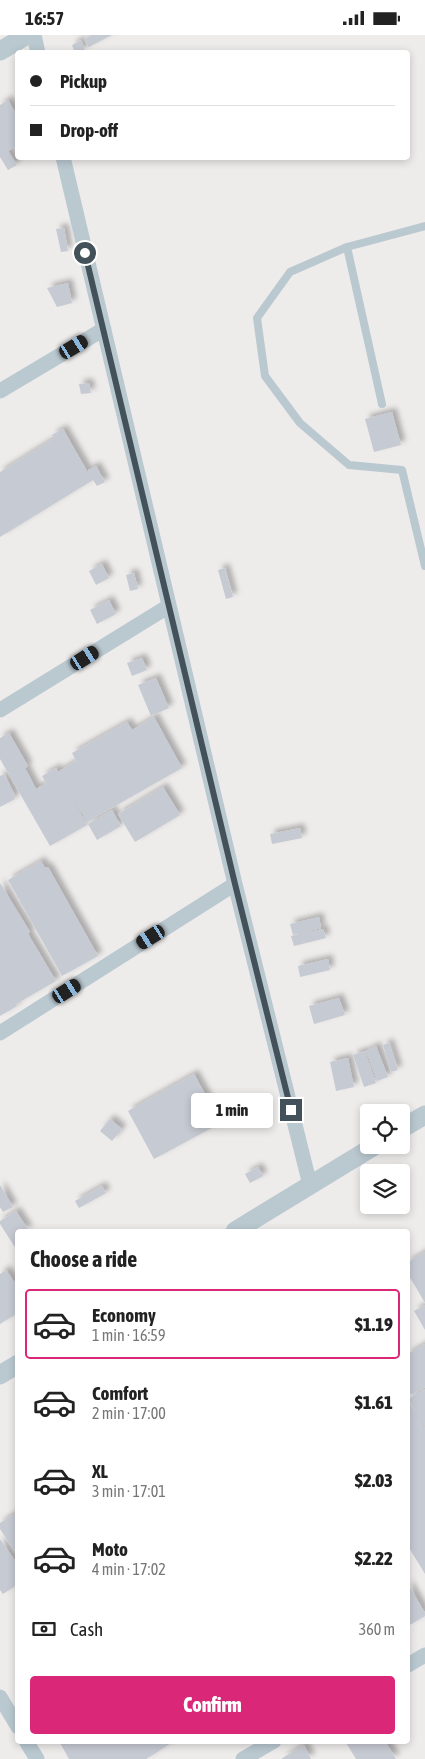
<!DOCTYPE html>
<html lang="en">
<head>
<meta charset="utf-8">
<style>
  :root { --surface:#fff; --page:#f6f6f6; --text:#222; --muted:#767676; --line:#e0e0e0; --accent:#db2777 }
  body { margin:0; font-family:"Asap Condensed",sans-serif; background:var(--page); color:var(--text); height:100vh; display:flex; flex-direction:column; font-size:19px; white-space:nowrap }
  * { box-sizing:border-box; margin:0 }
  p { font-size:16px; color:var(--muted) }
  .icon { flex:none; width:28px; height:28px; fill:none; stroke:currentColor; stroke-width:2; stroke-linecap:round; stroke-linejoin:round }
  .map { position:relative; flex:1; overflow:hidden }
  .side { position:absolute; left:15px; top:1194px; width:395px; height:515px; display:flex; flex-direction:column; background:var(--surface); border-radius:5px; box-shadow:0 2px 8px #0003 }
  .side>* { flex:none }
  .banner { position:absolute; left:15px; top:15px; width:395px; height:110px; border-radius:5px; box-shadow:0 2px 8px #0003; display:grid; align-content:center; height:110px; padding:0 15px; background:var(--surface) }
  .fabs { position:absolute; left:360px; top:1069px; display:grid; gap:10px }
  .fabs a { display:grid; place-items:center; width:50px; height:50px; border-radius:5px; background:var(--surface); box-shadow:0 2px 8px #0003; font-size:25px }
  .end { position:absolute; width:22px; height:22px; margin:-11px; border:6px solid #42515a; background:#fff; box-shadow:0 0 0 2px #fff }
  .from { border-radius:50% }
  .bubble { position:absolute; height:35px; border-radius:5px; background:var(--surface); box-shadow:0 2px 8px #0003; font-size:16px; font-weight:800; line-height:35px; text-align:center }
  .car { position:absolute; width:15px; height:30px; margin:-15px -8px; border-radius:6px; box-shadow:0 0 4px 1px #0007; background:linear-gradient(#222 24%,#8ab4d8 0 40%,#222 0 76%,#8ab4d8 0 86%,#222 0) }
  .banner b { display:flex; align-items:center; gap:18px; height:48px; font-size:19px }
  .banner b+b { border-top:1px solid var(--line) }
  .banner i { width:12px; height:12px; background:var(--text) }
  ul { padding:0; list-style:none }
  li { display:flex; align-items:center; gap:15px; height:70px; margin:0 10px 8px; padding:0 5px; border:2px solid transparent; border-radius:5px }
  li div { flex:1 }
  li b { display:block; font-size:19px }
  li em { font-style:normal; font-weight:800 }
  li.active { border-color:var(--accent) }
  li>.icon { width:45px; height:45px; stroke-width:1.5 }
  h2 { padding:0 15px; font-size:22px; line-height:60px }
  .pay { display:flex; align-items:center; gap:12px; height:55px; padding:0 15px; font-size:19px }
  .pay p { margin-inline-start:auto }
  .primary-button { display:flex; gap:10px; margin-top:auto; padding:10px 15px }
  .primary-button a { flex:1; height:58px; border-radius:5px; background:var(--accent); color:#fff; font-size:20px; font-weight:800; line-height:58px; text-align:center }
  .status { display:flex; justify-content:space-between; align-items:center; height:35px; padding:0 25px; background:var(--surface); direction:ltr }
  .status svg { height:14px; fill:currentColor }
  .map>svg:first-child { display:block }
</style>
</head>
<body>
<div class="status"><b>16:57</b><svg viewBox="0 0 49 12"><path d="M0 12V9h3v3zM5 12V6h3v6zM10 12V3h3v9zM15 12V0h3v12zM26 1h20v11H26zM47 4h2v5h-2z"/></svg></div>
<div class="map">
<svg width="425" height="1724" viewBox="0 0 425 1724">
  <defs>
    <filter id="shadow"><feDropShadow dx="4.5" dy="-4.5" stdDeviation="2.5" flood-color="#0004"/></filter>
  </defs>
  <rect width="100%" height="100%" fill="#eeebeb"/>
  <!-- building -->
  <path fill="#c6cad2" filter="url(#shadow)" d="M 92,0 L 112,0 L 89,12 L 84,4 Z
    M 81,5 L 85,15 L 75,18 L 72,10 Z
    M 8,65 L 18,82 L 18,111 L 8,116 L 17,130 L 8,135 L 0,122 L 0,70 Z
    M 64,193 L 68,216 L 61,217 L 56,194 Z
    M 68,248 L 72,268 L 57,272 L 47,253 Z
    M 89,348 L 91,358 L 81,359 L 79,349 Z
    M 392,377 L 401,410 L 374,417 L 365,384 Z
    M 63,394 L 90,441 L 88,435 L 96,431 L 105,447 L 97,451 L 93,445 L 0,502 L 0,437 L 53,404 L 64,419 L 52,400 Z
    M 102,529 L 109,543 L 96,550 L 89,536 Z
    M 225,533 L 233,562 L 226,564 L 218,535 Z
    M 134,538 L 138,554 L 130,556 L 126,540 Z
    M 109,565 L 116,579 L 97,589 L 90,575 Z
    M 142,623 L 147,635 L 132,641 L 127,628 Z
    M 156,643 L 169,673 L 151,681 L 138,650 Z
    M 154,682 L 182,733 L 87,787 L 60,740 L 87,790 L 50,811 L 0,724 L 0,703 L 9,698 L 28,731 L 25,733 L 36,754 L 46,748 L 42,741 L 56,733 L 58,737 L 76,726 L 72,718 L 127,687 L 132,695 Z
    M 4,739 L 15,760 L 13,761 L 15,764 L 0,772 L 0,741 Z
    M 163,752 L 180,780 L 135,807 L 118,779 Z
    M 112,775 L 121,791 L 97,805 L 88,789 Z
    M 300,793 L 302,803 L 272,809 L 270,799 Z
    M 41,826 L 45,833 L 48,832 L 98,921 L 62,941 L 8,845 Z
    M 0,848 L 30,897 L 28,899 L 56,946 L 16,969 L 17,971 L 0,981 Z
    M 319,882 L 321,893 L 293,900 L 290,889 Z
    M 323,894 L 326,903 L 294,911 L 291,901 Z
    M 328,924 L 330,935 L 300,942 L 298,931 Z
    M 339,963 L 345,980 L 314,989 L 309,971 Z
    M 389,1008 L 398,1035 L 391,1037 L 383,1010 Z
    M 376,1011 L 388,1042 L 377,1046 L 366,1016 Z
    M 365,1016 L 376,1048 L 364,1052 L 353,1020 Z
    M 348,1023 L 354,1052 L 336,1056 L 330,1027 Z
    M 194,1039 L 221,1088 L 154,1124 L 128,1076 Z
    M 110,1084 L 122,1094 L 112,1106 L 100,1096 Z
    M 258,1132 L 263,1141 L 250,1148 L 245,1139 Z
    M 0,1150 L 13,1172 L 3,1177 L 0,1172 Z
    M 102,1151 L 106,1158 L 79,1173 L 75,1166 Z
    M 16,1176 L 29,1196 L 18,1196 L 18,1217 L 0,1189 L 0,1186 Z
    M 425,1217 L 425,1268 L 408,1239 L 408,1227 Z
    M 6,1235 L 18,1252 L 18,1278 L 0,1289 L 0,1239 Z
    M 425,1270 L 425,1295 L 414,1276 Z
    M 425,1309 L 425,1352 L 411,1360 L 408,1353 L 408,1319 Z
    M 425,1354 L 425,1391 L 408,1364 Z
    M 408,1365 L 425,1393 L 425,1539 L 408,1511 Z
    M 18,1477 L 18,1522 L 0,1494 L 0,1488 Z
    M 0,1504 L 18,1530 L 18,1549 L 3,1559 L 0,1555 Z
    M 408,1549 L 425,1578 L 425,1581 L 408,1591 Z
    M 59,1706 L 174,1706 L 151,1721 L 146,1713 L 151,1721 L 146,1724 L 69,1724 Z
    M 345,1706 L 385,1706 L 396,1724 L 356,1724 Z
    M 304,1710 L 311,1724 L 281,1724 Z"/>
  <g fill="none" stroke-linecap="round" stroke-linejoin="round">
    <!-- service -->
    <path stroke="#bac8d0" stroke-width="8" d="M 425,191 L 347,212 L 290,237 L 257,283 L 265,341 L 300,388 L 349,430 L 402,435 L 425,531
      M 347,212 L 382,369"/>
    <!-- minor -->
    <path stroke="#bac8d0" stroke-width="15" d="M 34,0 L 38,18
      M 63,122 L 235,849 L 310,1150
      M 0,356 L 104,294
      M 0,675 L 169,571
      M 0,998 L 235,849
      M 408,1630 L 425,1620
      M 0,1662 L 18,1692
      M 26,1706 L 37,1724
      M 243,1724 L 274,1706"/>
    <!-- tertiary -->
    <path stroke="#bac8d0" stroke-width="19" d="M 0,16 L 27,0
      M 401,1094 L 425,1080
      M 235,1196 L 376,1110
      M 0,1340 L 18,1329"/>
  </g>
  <g fill="none" stroke-linecap="round" stroke-linejoin="round">
    <!-- route -->
    <path stroke="#42515a" stroke-width="6" d="M 85,218 L 235,849 L 291,1075"/>
  </g>
</svg>
<div class="fabs">
<a><svg class="icon" aria-label="locate" viewBox="0 0 24 24"><circle cx="12" cy="12" r="6"/><path d="M12 2v4M12 18v4M2 12h4M18 12h4"/></svg></a>
<a><svg class="icon" aria-label="layers" viewBox="0 0 24 24"><path d="M12 4l9 5-9 5-9-5zM3 14l9 5 9-5"/></svg></a>
</div>
<i class="end from" style="left:85px;top:218px"></i>
<i class="end" style="left:291px;top:1075px"></i>
<div class="bubble" style="left:191px;top:1058px;width:82px">1 min</div>
<i class="car" style="left:74px;top:312px;rotate:59deg"></i>
<i class="car" style="left:85px;top:623px;rotate:58deg"></i>
<i class="car" style="left:151px;top:902px;rotate:238deg"></i>
<i class="car" style="left:67px;top:956px;rotate:58deg"></i>
<div class="banner">
<b><i class="from"></i>Pickup</b>
<b><i></i>Drop-off</b>
</div>
<section class="side">
<h2>Choose a ride</h2>
<ul>
<li class="active"><svg class="icon" aria-label="car" viewBox="0 0 24 24"><path d="M5 17H2v-5l4-1 3-4h7l3 4 3 1v5h-3M9 17h6M6 11h13"/><circle cx="7" cy="17" r="2"/><circle cx="17" cy="17" r="2"/></svg><div><b>Economy</b><p>1 min · 16:59</p></div><em>$1.19</em></li>
<li><svg class="icon" aria-label="car" viewBox="0 0 24 24"><path d="M5 17H2v-5l4-1 3-4h7l3 4 3 1v5h-3M9 17h6M6 11h13"/><circle cx="7" cy="17" r="2"/><circle cx="17" cy="17" r="2"/></svg><div><b>Comfort</b><p>2 min · 17:00</p></div><em>$1.61</em></li>
<li><svg class="icon" aria-label="car" viewBox="0 0 24 24"><path d="M5 17H2v-5l4-1 3-4h7l3 4 3 1v5h-3M9 17h6M6 11h13"/><circle cx="7" cy="17" r="2"/><circle cx="17" cy="17" r="2"/></svg><div><b>XL</b><p>3 min · 17:01</p></div><em>$2.03</em></li>
<li><svg class="icon" aria-label="car" viewBox="0 0 24 24"><path d="M5 17H2v-5l4-1 3-4h7l3 4 3 1v5h-3M9 17h6M6 11h13"/><circle cx="7" cy="17" r="2"/><circle cx="17" cy="17" r="2"/></svg><div><b>Moto</b><p>4 min · 17:02</p></div><em>$2.22</em></li>
</ul>
<div class="pay"><svg class="icon" aria-label="cash" viewBox="0 0 24 24"><path d="M3 7h18v10H3z"/><circle cx="12" cy="12" r="2"/></svg>Cash<p>360 m</p></div>
<div class="primary-button"><a>Confirm</a></div>
</section>
</div>
</body>
</html>
